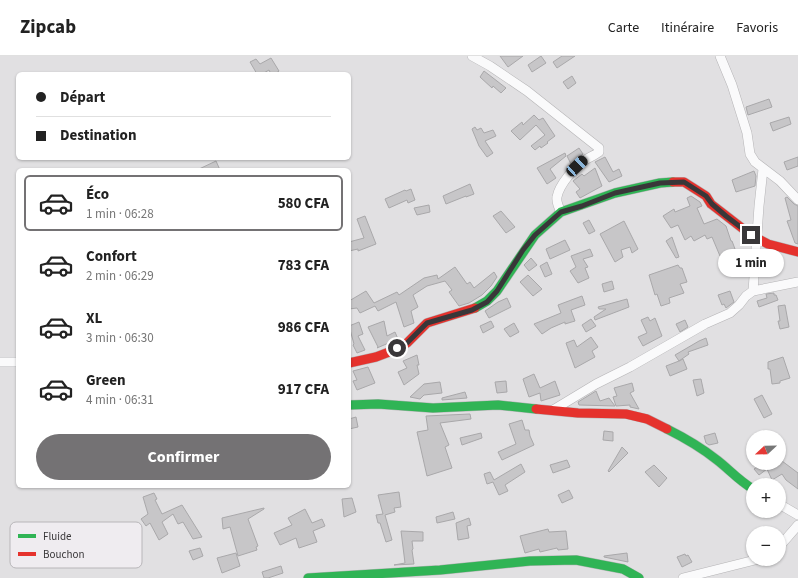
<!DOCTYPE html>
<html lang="fr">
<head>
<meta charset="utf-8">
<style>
  :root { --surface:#fff; --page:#f2f2f2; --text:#222; --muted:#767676; --line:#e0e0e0; --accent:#747274 }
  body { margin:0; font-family:"Source Sans 3",sans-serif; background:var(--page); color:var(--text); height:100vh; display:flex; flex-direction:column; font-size:15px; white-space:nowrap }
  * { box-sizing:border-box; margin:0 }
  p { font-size:13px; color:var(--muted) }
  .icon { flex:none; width:22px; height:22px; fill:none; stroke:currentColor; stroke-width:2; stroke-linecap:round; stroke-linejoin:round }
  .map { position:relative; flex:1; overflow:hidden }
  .panel { position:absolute; left:16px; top:112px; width:335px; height:320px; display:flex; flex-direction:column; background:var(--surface); border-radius:6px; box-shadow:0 1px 3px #0004 }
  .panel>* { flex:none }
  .hud { position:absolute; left:16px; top:16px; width:335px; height:88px; border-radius:6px; box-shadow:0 1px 3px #0004; display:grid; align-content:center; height:88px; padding:0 20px; background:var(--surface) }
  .needle { width:26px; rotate:248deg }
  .fabs { position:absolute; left:746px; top:374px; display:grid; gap:8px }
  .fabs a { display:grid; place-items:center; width:40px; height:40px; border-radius:50%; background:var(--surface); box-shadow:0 1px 3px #0004; font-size:20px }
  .end { position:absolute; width:18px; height:18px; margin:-9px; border:5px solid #393739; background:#fff; box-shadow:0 0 0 2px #fff }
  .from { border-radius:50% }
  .bubble { position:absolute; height:28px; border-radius:14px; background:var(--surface); box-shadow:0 1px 3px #0004; font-size:13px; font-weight:700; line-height:28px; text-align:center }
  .car { position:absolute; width:12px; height:24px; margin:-12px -6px; border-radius:5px; box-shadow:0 0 3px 1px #0007; background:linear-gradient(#222 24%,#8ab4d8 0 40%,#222 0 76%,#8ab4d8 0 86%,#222 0) }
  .hud b { display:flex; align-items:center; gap:14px; height:38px; font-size:15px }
  .hud b+b { border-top:1px solid var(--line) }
  .hud i { width:10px; height:10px; background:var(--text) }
  ul { padding:7px 0 0; list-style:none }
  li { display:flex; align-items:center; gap:12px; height:56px; margin:0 8px 6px; padding:0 12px; border:2px solid transparent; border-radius:6px }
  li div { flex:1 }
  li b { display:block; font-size:15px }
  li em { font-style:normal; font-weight:700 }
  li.active { border-color:var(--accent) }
  li>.icon { width:36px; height:36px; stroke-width:1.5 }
  .action { display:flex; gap:8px; margin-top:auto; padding:8px 20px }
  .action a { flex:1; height:46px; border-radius:24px; background:var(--accent); color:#fff; font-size:16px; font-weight:700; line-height:46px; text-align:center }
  header { display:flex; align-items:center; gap:24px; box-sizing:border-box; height:56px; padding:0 20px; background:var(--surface); border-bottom:1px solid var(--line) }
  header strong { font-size:19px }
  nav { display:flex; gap:22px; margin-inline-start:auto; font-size:14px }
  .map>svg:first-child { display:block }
</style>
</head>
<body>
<header>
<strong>Zipcab</strong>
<nav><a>Carte</a><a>Itinéraire</a><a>Favoris</a></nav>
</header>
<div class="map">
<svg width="798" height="522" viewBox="0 0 798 522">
  <rect width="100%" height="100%" fill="#e1e0e2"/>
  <!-- building -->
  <path fill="#c7c6c8" stroke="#a9a8aa" d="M 500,0 L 523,0 L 508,11 Z
    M 541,0 L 546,7 L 532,16 L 528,9 Z
    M 562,0 L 575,0 L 557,12 L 553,6 Z
    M 271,2 L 279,15 L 275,18 L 271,18 L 269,14 L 262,18 L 257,18 L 250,6 L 256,3 L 260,8 Z
    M 484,15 L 506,32 L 501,37 L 493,30 L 492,32 L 480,21 Z
    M 572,20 L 576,27 L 568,33 L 563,26 Z
    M 769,43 L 772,51 L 748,59 L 746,51 Z
    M 534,59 L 539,64 L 543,62 L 555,80 L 547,86 L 548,87 L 541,92 L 540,90 L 535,94 L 531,90 L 545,79 L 536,69 L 520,84 L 511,75 L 522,66 L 523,69 Z
    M 789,61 L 791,68 L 773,75 L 770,67 Z
    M 475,71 L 477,74 L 481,72 L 484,77 L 493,74 L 496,80 L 485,85 L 493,97 L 487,101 L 479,90 L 472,73 Z
    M 579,92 L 583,98 L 571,108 L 567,100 Z
    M 565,97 L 566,100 L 550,113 L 556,122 L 547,128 L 537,112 Z
    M 605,101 L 613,116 L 619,113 L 622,120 L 609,126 L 595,106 Z
    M 798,101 L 798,110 L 787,114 L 784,106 Z
    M 216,105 L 220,114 L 197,114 Z
    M 595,112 L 602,130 L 580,142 L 576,136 L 580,133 L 573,125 L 582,118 L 584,120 Z
    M 754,115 L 756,120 L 755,130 L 736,136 L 732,124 Z
    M 470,128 L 474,138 L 466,141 L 466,140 L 446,148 L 443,140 Z
    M 411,133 L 415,144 L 408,147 L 407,144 L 389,152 L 385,143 L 405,134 L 406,135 Z
    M 691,140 L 700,146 L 702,150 L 697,152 L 704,168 L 717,163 L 726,170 L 731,185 L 732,185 L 735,193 L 720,200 L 712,181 L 707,183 L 705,179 L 694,185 L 691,180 L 685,184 L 678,169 L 671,172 L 663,160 L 674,153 L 675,156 L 690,150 L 687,142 Z
    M 787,141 L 794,148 L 798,150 L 798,188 L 795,187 L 787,165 L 791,164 L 785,142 Z
    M 429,149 L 430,156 L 417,159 L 414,152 Z
    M 501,155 L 515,171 L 506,177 L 493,160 Z
    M 365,160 L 376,188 L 358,195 L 358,193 L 349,195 L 349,186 L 364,182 L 357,163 Z
    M 589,164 L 595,175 L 589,178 L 583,167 Z
    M 624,165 L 638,193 L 632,197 L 630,191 L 621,194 L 623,201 L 615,206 L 600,178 Z
    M 672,181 L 679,201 L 676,202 L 666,185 Z
    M 565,184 L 570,194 L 550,203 L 546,193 Z
    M 590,193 L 593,200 L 583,203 L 588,211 L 585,212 L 589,222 L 578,227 L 570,215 L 576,211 L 571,200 Z
    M 531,202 L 537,209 L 529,215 L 524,209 Z
    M 547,206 L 552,218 L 545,221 L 540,210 Z
    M 678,209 L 680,212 L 682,212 L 687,226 L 680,228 L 684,237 L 669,242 L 670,247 L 661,250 L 657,238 L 655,239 L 649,219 Z
    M 455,211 L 467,228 L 470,226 L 474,232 L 494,216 L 497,221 L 491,230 L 482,239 L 469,247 L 459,250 L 449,236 L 452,234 L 445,225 L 427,230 L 413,239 L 418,251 L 411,255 L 414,267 L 404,271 L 396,246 L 378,255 L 375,250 L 360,257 L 357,252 L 349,253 L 349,245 L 366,235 L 374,247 L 397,236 L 399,239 L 424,222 L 437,219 L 438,223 Z
    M 528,219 L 542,233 L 533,240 L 520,226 Z
    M 612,225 L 614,233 L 604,236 L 602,228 Z
    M 730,235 L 734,246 L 726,252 L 724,248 L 722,249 L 718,239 Z
    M 774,237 L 774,239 L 776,239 L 778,244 L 759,251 L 757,245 L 767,242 L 766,238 Z
    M 582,240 L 585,249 L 571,254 L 575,265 L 565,268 L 565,266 L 551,272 L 542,278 L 534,268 L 561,257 L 558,249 Z
    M 507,242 L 511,251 L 489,262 L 485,255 L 498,246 Z
    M 627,243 L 629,251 L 595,264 L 594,261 L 606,253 L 599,253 L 598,251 Z
    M 785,249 L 789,271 L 780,273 L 778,265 L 780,265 L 778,250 Z
    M 648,261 L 650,265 L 655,262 L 662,280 L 643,290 L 638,281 L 647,277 L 641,264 Z
    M 591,263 L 596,270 L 586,276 L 582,269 Z
    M 685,264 L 688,271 L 680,276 L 676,268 Z
    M 384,265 L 387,280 L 395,276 L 398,283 L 377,292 L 378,291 L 368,271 Z
    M 491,265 L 494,271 L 483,277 L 480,270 Z
    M 359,266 L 363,278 L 358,280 L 365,294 L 357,297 L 353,289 L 354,288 L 349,270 Z
    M 514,267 L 519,276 L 510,281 L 504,273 Z
    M 591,281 L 598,291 L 592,295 L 595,301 L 575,312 L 566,287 L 574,284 L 577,291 Z
    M 706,282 L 708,289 L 688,296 L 689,298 L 679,305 L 683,303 L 687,313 L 670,320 L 666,310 L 679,305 L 675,299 L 699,285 Z
    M 417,299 L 419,309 L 417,309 L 419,318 L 404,329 L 398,316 L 407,312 L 403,305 Z
    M 783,301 L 790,322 L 780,325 L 780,327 L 772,328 L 770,313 L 768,313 L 768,306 Z
    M 368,311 L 375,327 L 357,334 L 353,325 L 357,324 L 353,315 Z
    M 534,318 L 540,332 L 555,325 L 560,339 L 541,345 L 540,337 L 529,341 L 523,323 Z
    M 701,323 L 704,337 L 697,340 L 693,324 Z
    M 506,325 L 507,336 L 497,337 L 495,326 Z
    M 440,326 L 442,337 L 424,339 L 420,343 L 410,341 L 424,328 Z
    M 632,327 L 634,335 L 630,337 L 639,353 L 630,351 L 630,349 L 616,350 L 613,341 L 617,340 L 614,332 Z
    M 596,335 L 600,345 L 609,342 L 615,350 L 579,349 L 578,346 Z
    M 465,336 L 467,342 L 442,344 L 442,342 Z
    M 762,339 L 772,358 L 764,362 L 754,343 Z
    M 470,358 L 471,363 L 440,367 L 449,389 L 445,391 L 452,412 L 427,420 L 417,376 L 428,374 L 426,360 Z
    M 356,361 L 358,371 L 349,373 L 349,363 Z
    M 522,364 L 525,374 L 529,374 L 530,380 L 534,389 L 502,404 L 498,396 L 516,388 L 509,368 Z
    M 604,375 L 613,376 L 613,385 L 603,384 Z
    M 481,377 L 482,382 L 462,389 L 460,382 Z
    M 715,377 L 718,387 L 709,389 L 706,387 L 704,380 Z
    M 622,391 L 628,397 L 609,416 L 608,415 Z
    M 567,404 L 570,411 L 553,417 L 550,409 Z
    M 782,405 L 798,417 L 798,433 L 786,424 L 782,418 L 772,424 L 767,413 L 759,419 L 754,413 L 763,407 L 779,407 Z
    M 521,408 L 525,416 L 505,429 L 508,435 L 499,439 L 493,426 L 487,428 L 484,418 L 490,416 L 494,424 Z
    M 654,409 L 667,422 L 659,431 L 645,416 Z
    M 569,434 L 573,442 L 562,447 L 558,439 Z
    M 399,436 L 401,451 L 394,452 L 395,456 L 385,459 L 392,484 L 386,486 L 380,467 L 378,467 L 376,459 L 383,458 L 378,439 Z
    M 154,437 L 157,443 L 155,444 L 162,458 L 182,449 L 202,481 L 193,483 L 183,466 L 178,468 L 173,458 L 162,466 L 168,478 L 159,484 L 150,467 L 146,470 L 141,463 L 148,458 L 143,441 Z
    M 352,442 L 356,456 L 344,461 L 342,443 Z
    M 264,452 L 264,453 L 248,463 L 258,490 L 256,491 L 257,494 L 238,500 L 230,471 L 223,473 L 222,462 Z
    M 305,453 L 312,467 L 322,463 L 325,470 L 313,475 L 317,486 L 299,492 L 296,482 L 280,489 L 274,477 L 292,469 L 288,462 Z
    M 453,456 L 455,463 L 437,467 L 436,461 Z
    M 469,462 L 471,469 L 467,470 L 469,482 L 458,484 L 456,467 Z
    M 548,473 L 549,476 L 566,475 L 568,493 L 558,494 L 557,492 L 540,496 L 539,493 L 525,497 L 520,480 Z
    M 401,475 L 423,476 L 423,485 L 412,485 L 413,493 L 412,494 L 414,508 L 394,509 L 405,507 Z
    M 200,492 L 203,500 L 193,504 L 189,495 Z
    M 236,497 L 240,510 L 222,517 L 217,502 Z
    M 627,497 L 628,506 L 604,501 L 604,500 Z
    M 685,498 L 686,500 L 688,499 L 692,506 L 682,511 L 677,501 Z
    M 281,510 L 283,517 L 268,522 L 264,522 L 262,516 Z"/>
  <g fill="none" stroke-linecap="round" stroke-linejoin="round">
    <defs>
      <path id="street" d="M 472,0 L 490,10 L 527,35 L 599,92 L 599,96 C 595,99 590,101 585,104 C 575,110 559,129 557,141 C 556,146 559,152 561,156
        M 720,0 L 732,29 L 747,77 L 750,98 L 755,106 L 780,125 L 798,144
        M 753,235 L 759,150 L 763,113
        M 0,306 L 18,306
        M 553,354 L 596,328 L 630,311 L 705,268 L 730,257 L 739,249 L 746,240 L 753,235 L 798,226
        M 779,448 L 798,459
        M 779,491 L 798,469
        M 683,522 L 759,503"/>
      <path id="fast" d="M 475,252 L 487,245 L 497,235 L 535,179 L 561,156 L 615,137 L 660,127 L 673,126
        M 349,349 L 378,348 L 433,352 L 498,349 L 536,353
        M 667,373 C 685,382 702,392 717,404 C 730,414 738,424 753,433
        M 308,522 L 440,514 L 530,505 L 576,504 L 623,513 L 639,522"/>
      <path id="jam" d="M 673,126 L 684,126 L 706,140 L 711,148 L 751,179 L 768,188 L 798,196
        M 349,307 L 376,301 L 397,293 L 407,287 L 427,267 L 475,252
        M 536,353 L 578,357 L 626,358 L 647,363 L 667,373"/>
    </defs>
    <!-- street casing -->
    <use href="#street" stroke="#b5b4b6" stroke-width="10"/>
    <!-- fast casing -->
    <use href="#fast" stroke="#b5b4b6" stroke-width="10"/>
    <!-- jam casing -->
    <use href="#jam" stroke="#b5b4b6" stroke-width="10"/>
    <!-- street -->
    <use href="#street" stroke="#fafafb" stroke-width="9"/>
    <!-- fast -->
    <use href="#fast" stroke="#30b455" stroke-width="9"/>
    <!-- jam -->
    <use href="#jam" stroke="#e5322d" stroke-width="9"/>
  </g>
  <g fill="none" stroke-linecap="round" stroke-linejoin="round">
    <!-- route -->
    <path stroke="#393739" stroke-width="5" d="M 397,292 L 407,287 L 427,267 L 472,254 L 487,246 L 497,235 L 523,194 L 535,179 L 561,156 L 582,150 L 615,137 L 660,127 L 684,126 L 706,140 L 712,148 L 726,160 L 751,179"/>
  </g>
  <!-- legend -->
  <rect x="10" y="466" width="132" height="46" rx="6" fill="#efecf0" stroke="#b8b6b9" stroke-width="1"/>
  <rect x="18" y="478" width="18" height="4" fill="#30b455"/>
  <rect x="18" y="496" width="18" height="4" fill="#e5322d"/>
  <g font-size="11" fill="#393739">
    <text x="43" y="484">Fluide</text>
    <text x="43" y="502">Bouchon</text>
  </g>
</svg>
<div class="fabs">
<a><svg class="needle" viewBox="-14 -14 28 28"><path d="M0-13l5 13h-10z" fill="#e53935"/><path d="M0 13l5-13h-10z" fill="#767676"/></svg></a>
<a>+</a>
<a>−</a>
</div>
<i class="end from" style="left:397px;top:292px"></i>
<i class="end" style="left:751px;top:179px"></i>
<div class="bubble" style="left:718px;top:193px;width:66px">1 min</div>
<i class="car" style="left:577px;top:110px;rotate:47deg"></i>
<div class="hud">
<b><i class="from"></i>Départ</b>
<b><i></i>Destination</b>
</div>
<section class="panel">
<ul>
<li class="active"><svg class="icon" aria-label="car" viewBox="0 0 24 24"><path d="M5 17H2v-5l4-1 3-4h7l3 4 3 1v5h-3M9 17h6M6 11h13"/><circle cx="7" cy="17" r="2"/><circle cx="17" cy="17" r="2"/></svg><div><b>Éco</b><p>1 min · 06:28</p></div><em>580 CFA</em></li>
<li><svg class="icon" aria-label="car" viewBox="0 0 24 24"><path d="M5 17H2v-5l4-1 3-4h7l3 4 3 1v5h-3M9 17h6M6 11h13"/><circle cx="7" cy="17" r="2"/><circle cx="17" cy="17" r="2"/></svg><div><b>Confort</b><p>2 min · 06:29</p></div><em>783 CFA</em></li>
<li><svg class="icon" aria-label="car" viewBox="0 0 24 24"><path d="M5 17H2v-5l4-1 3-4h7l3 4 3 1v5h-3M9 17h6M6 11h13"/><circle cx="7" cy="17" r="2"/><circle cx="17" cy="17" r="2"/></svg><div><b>XL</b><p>3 min · 06:30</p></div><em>986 CFA</em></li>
<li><svg class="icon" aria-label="car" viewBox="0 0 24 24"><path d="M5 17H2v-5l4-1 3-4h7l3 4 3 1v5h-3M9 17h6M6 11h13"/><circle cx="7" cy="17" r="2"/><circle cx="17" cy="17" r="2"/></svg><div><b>Green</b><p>4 min · 06:31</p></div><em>917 CFA</em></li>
</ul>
<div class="action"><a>Confirmer</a></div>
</section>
</div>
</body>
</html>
